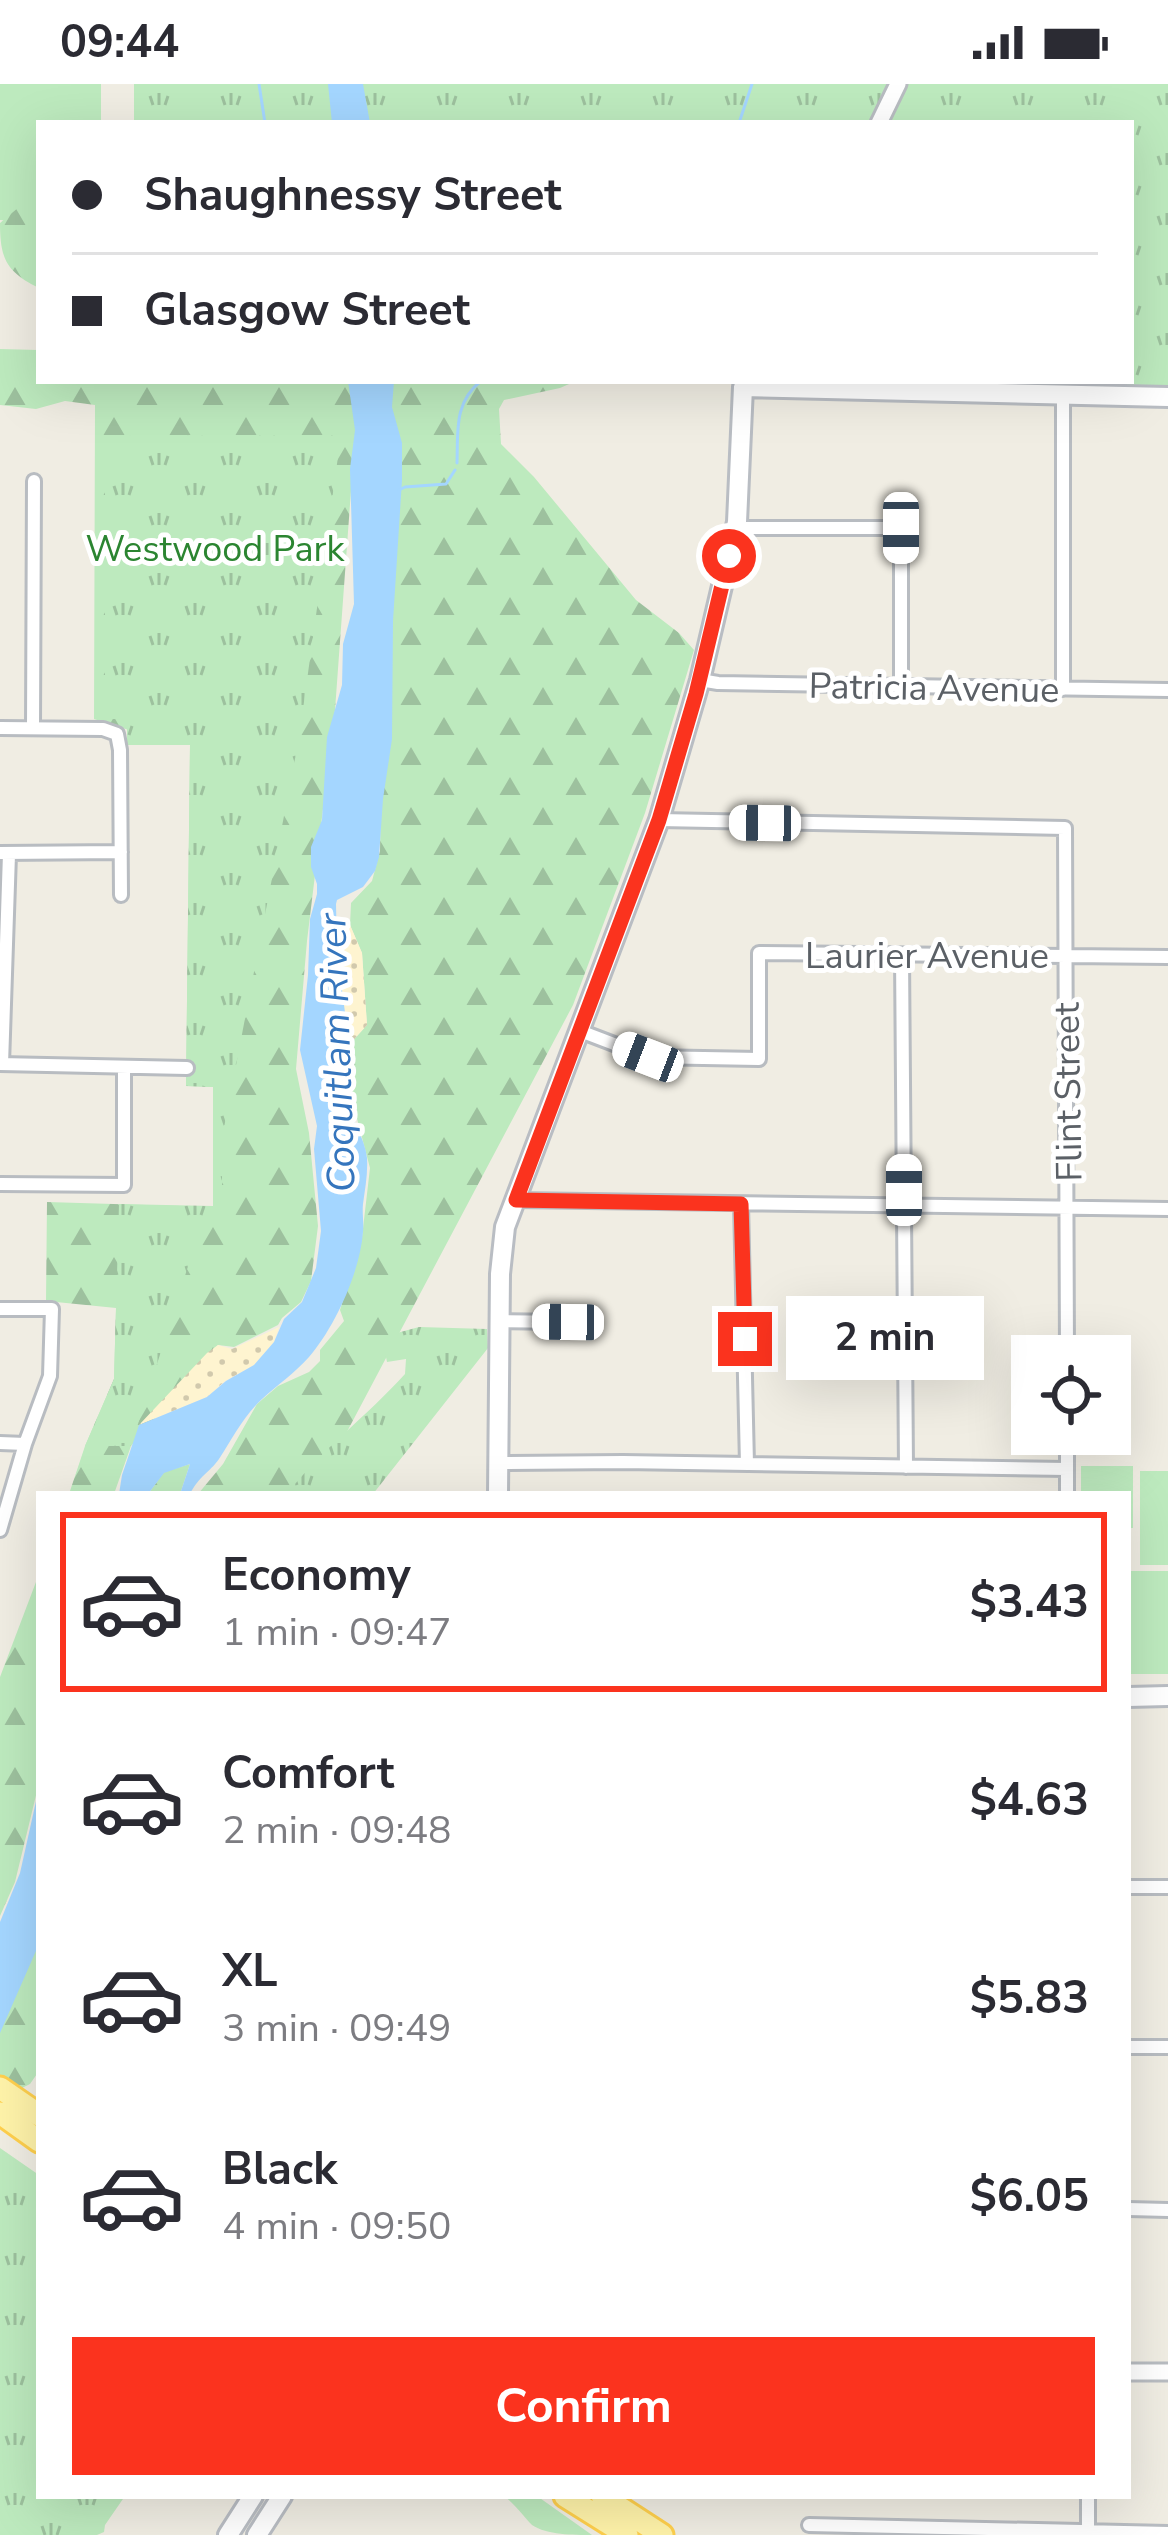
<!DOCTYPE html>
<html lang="en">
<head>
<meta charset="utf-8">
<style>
  :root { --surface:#fff; --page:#f7f7f7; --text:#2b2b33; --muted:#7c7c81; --line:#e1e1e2; --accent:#fb331e }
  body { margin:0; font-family:"Nunito Sans",sans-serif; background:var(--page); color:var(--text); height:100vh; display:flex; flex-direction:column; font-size:45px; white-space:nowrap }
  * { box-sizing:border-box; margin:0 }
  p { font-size:39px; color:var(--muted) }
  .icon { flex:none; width:66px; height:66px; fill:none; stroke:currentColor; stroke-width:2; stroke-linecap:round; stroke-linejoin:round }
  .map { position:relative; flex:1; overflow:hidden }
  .drawer { position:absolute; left:36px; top:1407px; width:1095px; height:1008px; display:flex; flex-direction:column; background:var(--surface); border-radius:0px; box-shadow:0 12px 48px #0002 }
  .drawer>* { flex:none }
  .guide { position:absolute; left:36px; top:36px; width:1098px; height:264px; border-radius:0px; box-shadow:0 12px 48px #0002; display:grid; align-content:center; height:264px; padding:0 36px; background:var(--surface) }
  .fabs { position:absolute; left:1011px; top:1251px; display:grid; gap:24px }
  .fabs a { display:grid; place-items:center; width:120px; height:120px; border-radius:0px; background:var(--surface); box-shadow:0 12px 48px #0002; font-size:60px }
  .end { position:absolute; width:54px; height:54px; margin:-27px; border:15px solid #fb331e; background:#fff; box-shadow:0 0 0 6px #fff }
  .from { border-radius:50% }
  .bubble { position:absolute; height:84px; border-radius:0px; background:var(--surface); box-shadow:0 12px 48px #0002; font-size:39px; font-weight:700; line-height:84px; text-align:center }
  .car { position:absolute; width:36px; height:72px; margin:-36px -18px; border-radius:15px; box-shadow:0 0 9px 3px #0007; background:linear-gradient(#fff 24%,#345 0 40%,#fff 0 76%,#345 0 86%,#fff 0) }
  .guide b { display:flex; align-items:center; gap:42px; height:114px; font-size:45px }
  .guide b+b { border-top:3px solid var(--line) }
  .guide i { width:30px; height:30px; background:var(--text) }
  ul { padding:21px 0 0; list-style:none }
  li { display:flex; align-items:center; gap:36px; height:180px; margin:0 24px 18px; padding:0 12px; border:6px solid transparent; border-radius:0px }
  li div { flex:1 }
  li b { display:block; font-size:45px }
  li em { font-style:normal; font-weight:700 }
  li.current { border-color:var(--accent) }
  li>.icon { width:108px; height:108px; stroke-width:1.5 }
  .cta { display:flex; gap:24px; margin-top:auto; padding:24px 36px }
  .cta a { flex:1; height:138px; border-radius:0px; background:var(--accent); color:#fff; font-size:48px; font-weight:700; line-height:138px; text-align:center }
  .status { display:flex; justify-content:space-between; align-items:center; height:84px; padding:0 60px; background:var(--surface); direction:ltr }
  .status svg { height:33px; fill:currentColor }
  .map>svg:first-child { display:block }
</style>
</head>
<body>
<div class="status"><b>09:44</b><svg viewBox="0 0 49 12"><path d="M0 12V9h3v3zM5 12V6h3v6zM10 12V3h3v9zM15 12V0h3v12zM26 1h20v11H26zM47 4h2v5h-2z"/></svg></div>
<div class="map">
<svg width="1168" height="2451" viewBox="0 0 1168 2451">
  <defs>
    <pattern id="forest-firs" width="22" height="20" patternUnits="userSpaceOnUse" patternTransform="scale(3)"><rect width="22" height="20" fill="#bdeabe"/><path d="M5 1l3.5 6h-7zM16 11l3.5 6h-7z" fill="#9dc19e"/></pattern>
    <pattern id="sand-dots" width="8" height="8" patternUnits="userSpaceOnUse" patternTransform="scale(3)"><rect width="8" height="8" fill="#fef4d0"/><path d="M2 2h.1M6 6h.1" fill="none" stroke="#d1c9ad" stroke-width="1.8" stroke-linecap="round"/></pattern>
    <pattern id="park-tufts" width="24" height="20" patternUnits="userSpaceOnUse" patternTransform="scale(3)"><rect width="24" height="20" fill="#bdeabe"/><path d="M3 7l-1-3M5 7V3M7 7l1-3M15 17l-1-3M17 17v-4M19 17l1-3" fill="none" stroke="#9dc19e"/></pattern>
  </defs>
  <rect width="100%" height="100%" fill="#f0ede3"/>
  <!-- grass -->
  <path fill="#bdeabe" d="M 0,0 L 101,0 L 101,39 L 39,39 L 39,139 L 0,136 Z
    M 1081,1382 L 1133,1382 L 1133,1444 L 1128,1444 L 1128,1410 L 1081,1410 Z
    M 1140,1387 L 1168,1387 L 1168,1481 L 1140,1481 Z
    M 1128,1487 L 1168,1487 L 1168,1590 L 1128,1590 Z
    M 504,2412 L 537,2412 L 592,2451 C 573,2451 547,2451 532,2441 C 523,2432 516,2421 504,2412 Z"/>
  <!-- forest -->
  <path fill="url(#forest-firs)" d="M 25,118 L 39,120 L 39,204 C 6,188 0,174 0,139 Z
    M 0,265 L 39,266 L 39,297 L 359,297 L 335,626 L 307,857 L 296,985 L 309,1049 L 318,1142 L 311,1197 L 301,1218 L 282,1234 L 278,1241 L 234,1263 L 218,1261 L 131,1362 L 114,1410 L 69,1410 L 85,1362 L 114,1295 L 116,1224 L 46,1217 L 47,1118 L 213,1123 L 213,1003 L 186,1002 L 190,661 L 154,654 L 94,635 L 95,321 L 65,317 L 36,325 L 0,321 Z
    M 388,297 L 576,297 L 560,304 L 504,316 L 499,325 L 501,360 L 534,393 L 636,516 L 679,549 L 694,566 L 645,729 L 573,921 L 314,1410 L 198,1410 L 223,1380 L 257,1320 L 278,1302 L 309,1288 L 320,1277 L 320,1266 L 344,1237 L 340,1226 L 362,1153 L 370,1084 L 354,1023 L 347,963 L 367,941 L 362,869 L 350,841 L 351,819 L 372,797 L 380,767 Z
    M 190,1380 L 180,1410 L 148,1410 L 164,1388 Z
    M 39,1490 L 39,1699 L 15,1798 L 0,1832 L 0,1593 Z
    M 39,1837 L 39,1987 L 30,2000 L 20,2005 L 0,1991 L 0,1934 Z"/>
  <!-- sand -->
  <path fill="url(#sand-dots)" d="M 350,841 L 362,869 L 367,941 L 347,963 L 335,846 L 340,842 Z
    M 279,1243 L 274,1258 L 254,1281 L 225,1297 L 207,1313 L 139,1341 L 207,1269 L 218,1261 L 232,1265 Z"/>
  <!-- park -->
  <path fill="url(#park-tufts)" d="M 134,0 L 1168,0 L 1168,304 L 876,297 L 1131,297 L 1131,39 L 134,39 Z
    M 341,351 L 299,654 L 222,1054 L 222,1135 L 203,1135 L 131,1362 L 85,1362 L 114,1295 L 119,1120 L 213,1122 L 213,1003 L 186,1002 L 190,661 L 127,661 L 127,635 L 105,635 L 105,352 Z
    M 419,1243 L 487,1245 L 488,1264 L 373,1410 L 287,1410 C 322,1365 367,1332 405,1290 L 406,1275 L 387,1278 L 382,1253 Z
    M 0,2064 L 39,2091 L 39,2412 L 125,2412 L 105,2441 L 104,2448 L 97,2451 L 0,2451 Z"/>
  <!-- water -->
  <path fill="#a4d6ff" d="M 328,0 L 363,0 L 370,39 L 332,39 Z
    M 348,297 L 394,297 L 392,323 L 402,359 L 402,396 L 393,537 L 392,655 L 383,715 L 379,773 L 375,787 L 363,803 L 337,816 L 336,820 L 337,868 L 346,936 L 347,1014 C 350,1035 365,1053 367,1074 C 368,1090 365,1105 363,1120 C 362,1130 364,1138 363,1148 C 360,1188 335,1243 309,1273 C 295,1289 277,1301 261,1316 C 243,1333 232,1355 219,1375 C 209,1389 199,1392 190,1410 L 180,1410 L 190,1380 L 164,1389 L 148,1410 L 119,1410 L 122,1391 L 139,1341 L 207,1313 L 226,1297 L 254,1281 L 274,1258 L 284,1235 L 302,1218 L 316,1184 L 321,1147 L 314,1065 L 317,1042 L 300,966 L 308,891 L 310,835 L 317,810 L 317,800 L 311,783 L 311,763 L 322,736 L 327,653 L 342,601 L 343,560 L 354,520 L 350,385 L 355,346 Z
    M 39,1704 L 39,1860 L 0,1949 L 0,1838 L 20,1789 Z"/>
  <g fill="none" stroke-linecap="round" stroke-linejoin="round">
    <!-- stream -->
    <path stroke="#a4d6ff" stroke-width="3" d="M 259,0 L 265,39
      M 739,39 L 752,0
      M 457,379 C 458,347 454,318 481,297
      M 399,406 L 405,403 L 446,400 L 455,386"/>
    <defs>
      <path id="minor" d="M 1063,310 L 1063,605
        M 736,444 L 901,444 L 901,602
        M 700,596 L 718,599 L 1168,606
        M 0,644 L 103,645 L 117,650 L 120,666 L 121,811
        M 33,644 L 34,397
        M 659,736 L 1065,744 L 1067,1272
        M 0,769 L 121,768
        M 902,871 L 906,1383
        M 580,947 L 648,973 L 759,975 L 759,869 L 1168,873
        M 0,980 L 187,984
        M 2,980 L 9,770
        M 0,1100 L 124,1101 L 124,983
        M 516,1116 L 1168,1125
        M 741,1120 L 747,1380
        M 0,1225 L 52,1225 L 50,1292 L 25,1360 L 0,1446
        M 499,1237 L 568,1238
        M 1067,1350 L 1067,1410
        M 0,1359 L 25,1360
        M 498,1379 L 623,1378 L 1067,1385
        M 1128,1803 L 1168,1803
        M 1128,1963 L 1168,1963
        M 1128,2125 L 1168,2126
        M 1088,2412 L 1088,2451
        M 809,2441 L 1168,2449"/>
      <path id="tertiary" d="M 879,39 L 898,0
        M 1128,2288 L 1168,2288"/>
      <path id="secondary" d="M 498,1410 L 500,1190 L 505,1143 L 659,736 L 700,596 L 737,438 L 743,303 L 1168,313
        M 1128,1613 L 1168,1612
        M 228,2451 L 253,2412
        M 257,2451 L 282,2412"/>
      <path id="primary" d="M 0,2004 L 39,2031
        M 0,2029 L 39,2057
        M 565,2412 L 627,2451
        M 602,2412 L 662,2451"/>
    </defs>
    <!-- minor casing -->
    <use href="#minor" stroke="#b8bcc1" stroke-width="18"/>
    <!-- tertiary casing -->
    <use href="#tertiary" stroke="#b8bcc1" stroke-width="21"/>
    <!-- secondary casing -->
    <use href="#secondary" stroke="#b9bdc3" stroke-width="24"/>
    <!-- primary casing -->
    <use href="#primary" stroke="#ffd04d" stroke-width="27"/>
    <!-- minor -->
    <use href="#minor" stroke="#fff" stroke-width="12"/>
    <!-- tertiary -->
    <use href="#tertiary" stroke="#fff" stroke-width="15"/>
    <!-- secondary -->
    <use href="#secondary" stroke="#fff" stroke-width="18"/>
    <!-- primary -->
    <use href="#primary" stroke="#fff3a9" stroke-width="21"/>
  </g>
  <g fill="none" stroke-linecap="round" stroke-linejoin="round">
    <!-- route -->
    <path stroke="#fb331e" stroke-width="15" d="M 729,472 L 696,610 L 659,736 L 516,1116 L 741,1120 L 745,1255"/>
  </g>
  <g text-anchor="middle" stroke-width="10" stroke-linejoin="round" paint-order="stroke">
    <!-- park labels -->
    <g font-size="36" fill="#2b8531" stroke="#fff">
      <text x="215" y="477">Westwood Park</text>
    </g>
    <!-- street labels -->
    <g font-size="36" fill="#5b6066" stroke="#fff">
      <text transform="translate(934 603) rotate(1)" y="13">Patricia Avenue</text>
      <text x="927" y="884">Laurier Avenue</text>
      <text transform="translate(1067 1008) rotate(-91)" y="13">Flint Street</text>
    </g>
    <!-- water labels -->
    <g font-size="39" font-style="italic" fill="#3575bd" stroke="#fff">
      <text transform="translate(336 969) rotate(-92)" y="14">Coquitlam River</text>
    </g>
  </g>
</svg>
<div class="fabs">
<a><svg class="icon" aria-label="locate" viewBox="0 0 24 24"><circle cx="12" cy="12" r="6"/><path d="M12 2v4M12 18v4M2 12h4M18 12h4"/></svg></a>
</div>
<i class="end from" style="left:729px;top:472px"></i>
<i class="end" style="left:745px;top:1255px"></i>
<div class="bubble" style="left:786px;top:1212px;width:198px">2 min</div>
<i class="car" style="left:901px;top:444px;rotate:180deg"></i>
<i class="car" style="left:765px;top:739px;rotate:271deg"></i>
<i class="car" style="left:648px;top:973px;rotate:291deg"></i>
<i class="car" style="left:904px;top:1106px;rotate:0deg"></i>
<i class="car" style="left:568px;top:1238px;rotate:271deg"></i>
<div class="guide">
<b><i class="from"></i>Shaughnessy Street</b>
<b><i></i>Glasgow Street</b>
</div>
<section class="drawer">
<ul>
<li class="current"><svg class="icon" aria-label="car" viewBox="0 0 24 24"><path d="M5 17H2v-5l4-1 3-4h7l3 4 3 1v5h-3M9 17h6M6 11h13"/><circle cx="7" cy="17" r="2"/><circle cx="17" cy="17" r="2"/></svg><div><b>Economy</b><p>1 min · 09:47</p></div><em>$3.43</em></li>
<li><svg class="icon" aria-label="car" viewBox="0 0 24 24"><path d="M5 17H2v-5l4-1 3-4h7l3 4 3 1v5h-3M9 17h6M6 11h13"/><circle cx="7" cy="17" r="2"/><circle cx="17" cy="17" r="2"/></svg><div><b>Comfort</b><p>2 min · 09:48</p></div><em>$4.63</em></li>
<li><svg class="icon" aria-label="car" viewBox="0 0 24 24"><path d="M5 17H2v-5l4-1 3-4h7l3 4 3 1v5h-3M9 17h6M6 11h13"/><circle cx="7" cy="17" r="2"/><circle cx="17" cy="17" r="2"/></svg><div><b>XL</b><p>3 min · 09:49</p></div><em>$5.83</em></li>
<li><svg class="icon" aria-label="car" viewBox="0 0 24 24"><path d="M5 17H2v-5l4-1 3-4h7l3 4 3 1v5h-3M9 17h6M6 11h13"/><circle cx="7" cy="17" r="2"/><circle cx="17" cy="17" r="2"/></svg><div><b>Black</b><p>4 min · 09:50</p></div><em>$6.05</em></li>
</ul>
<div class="cta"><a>Confirm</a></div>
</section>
</div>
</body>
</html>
